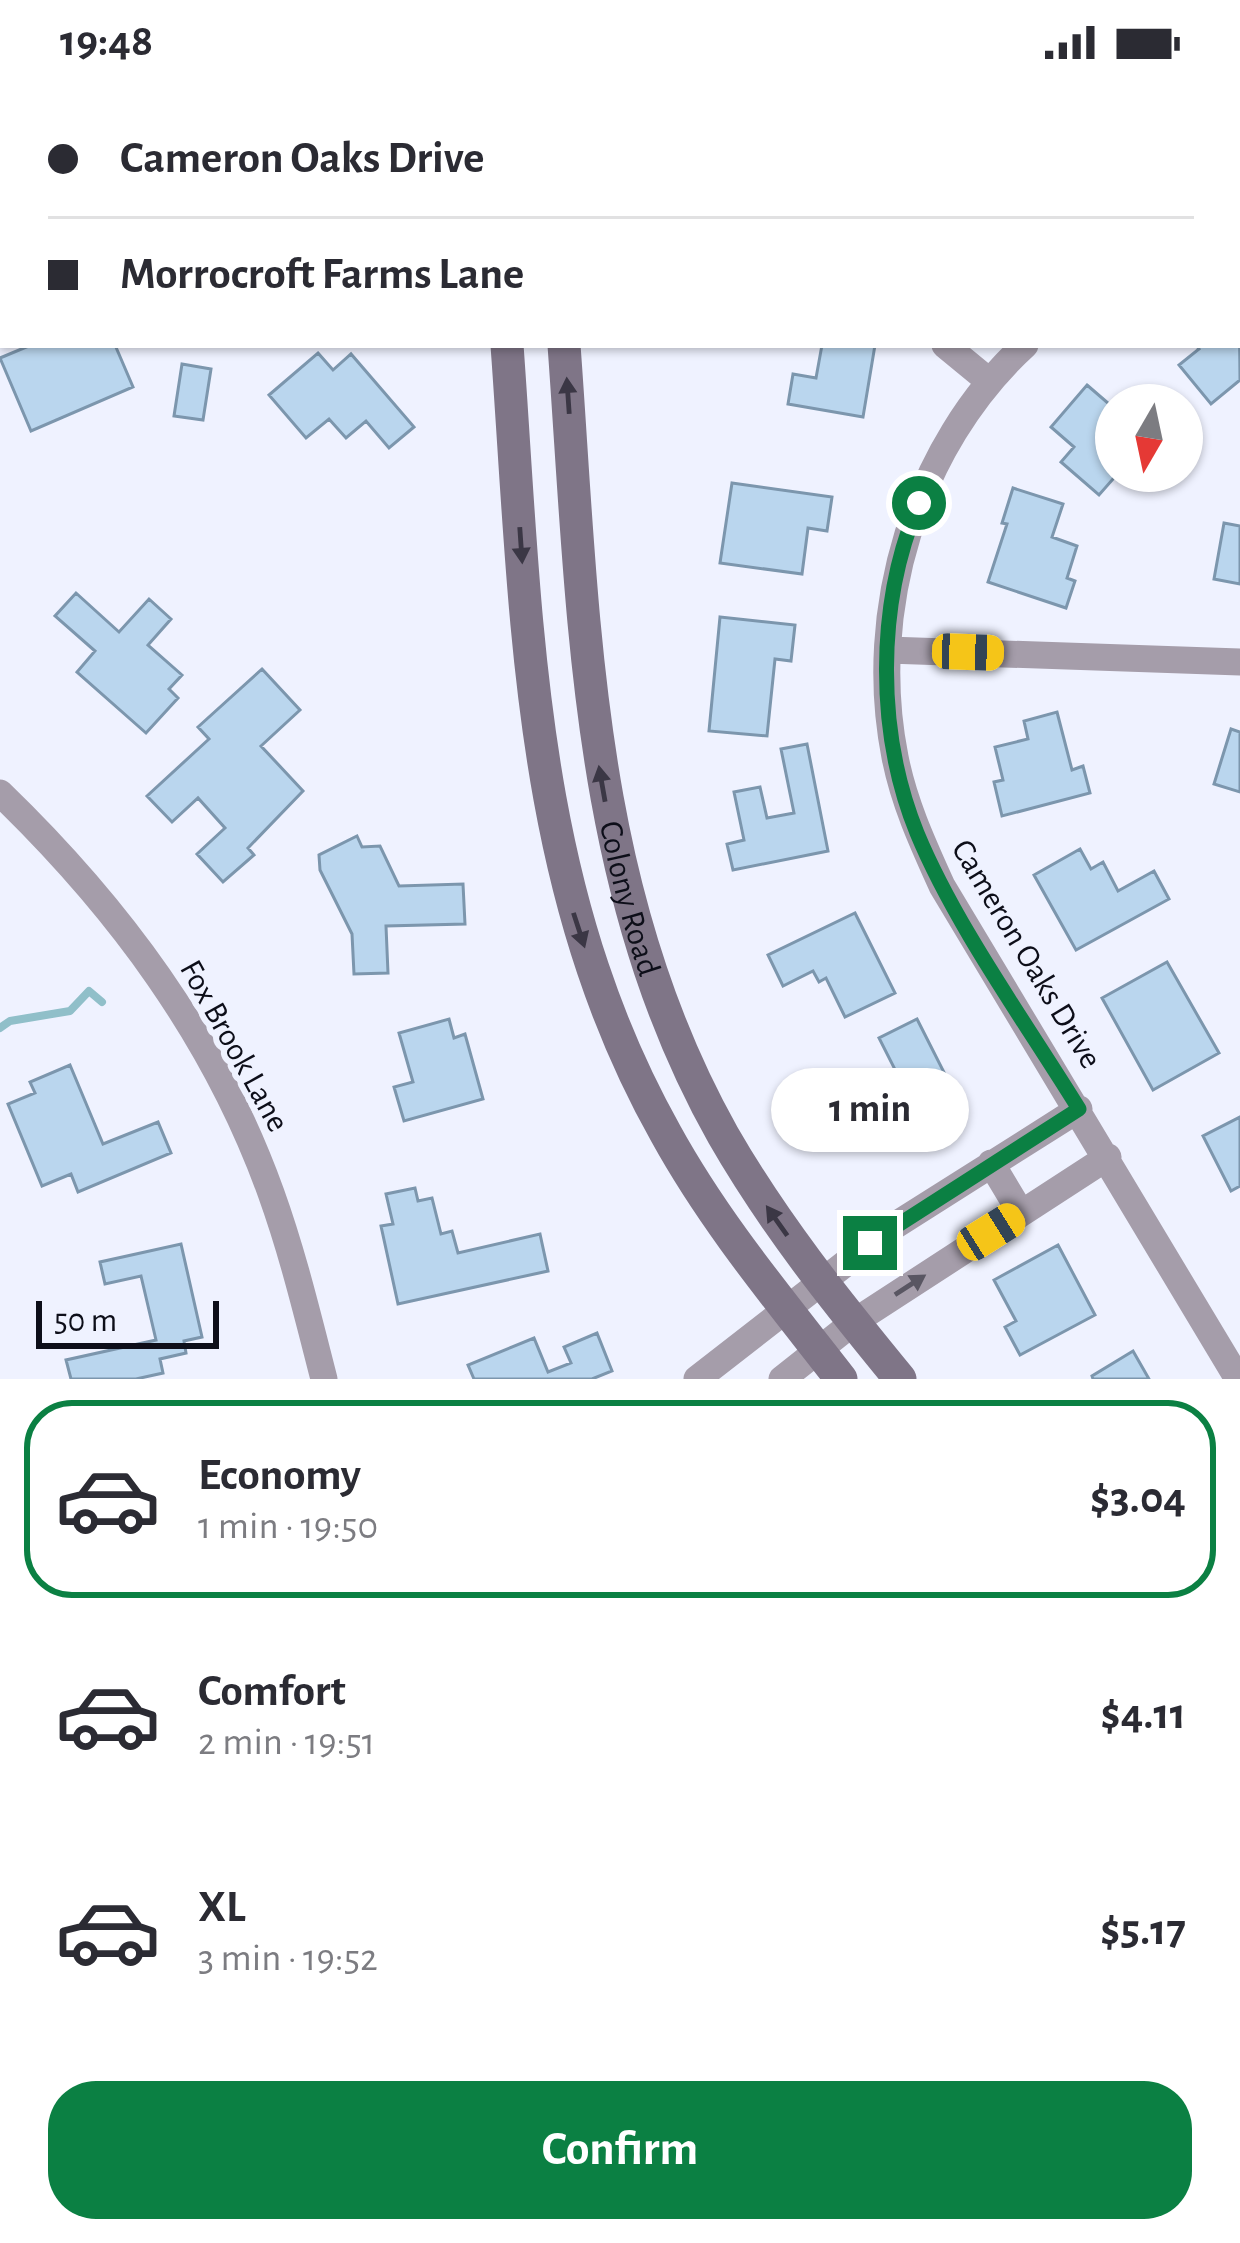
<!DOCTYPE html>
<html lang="en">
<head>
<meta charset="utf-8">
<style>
  :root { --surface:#fff; --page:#f7f7f7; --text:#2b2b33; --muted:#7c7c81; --line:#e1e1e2; --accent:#0b8043 }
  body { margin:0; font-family:"Alegreya Sans",sans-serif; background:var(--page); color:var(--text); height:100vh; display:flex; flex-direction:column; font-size:45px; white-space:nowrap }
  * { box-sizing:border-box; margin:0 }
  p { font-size:39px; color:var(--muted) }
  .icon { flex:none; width:66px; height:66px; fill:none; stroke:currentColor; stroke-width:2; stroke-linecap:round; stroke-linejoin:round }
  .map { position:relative; height:1295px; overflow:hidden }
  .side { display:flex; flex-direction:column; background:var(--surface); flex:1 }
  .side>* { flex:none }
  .banner { position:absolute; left:0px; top:0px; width:1242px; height:264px; box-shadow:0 3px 9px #0004; display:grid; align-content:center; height:264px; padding:0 48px; background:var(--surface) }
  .needle { width:78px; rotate:189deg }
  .fabs { position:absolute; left:1095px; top:300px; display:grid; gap:24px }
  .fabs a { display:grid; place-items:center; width:108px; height:108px; border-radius:50%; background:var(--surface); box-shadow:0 3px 9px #0004; font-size:60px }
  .scale { position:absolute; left:36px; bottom:30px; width:183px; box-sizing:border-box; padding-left:12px; border:6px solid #0d0e19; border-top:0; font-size:33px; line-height:42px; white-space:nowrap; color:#0d0e19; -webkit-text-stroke:9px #eff2ff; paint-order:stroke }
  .end { position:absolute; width:54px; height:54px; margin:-27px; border:15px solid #0b8043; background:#fff; box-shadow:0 0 0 6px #fff }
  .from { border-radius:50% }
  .bubble { position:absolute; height:84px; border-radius:42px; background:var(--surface); box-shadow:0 3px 9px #0004; font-size:39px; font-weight:700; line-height:84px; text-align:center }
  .car { position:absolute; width:36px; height:72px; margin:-36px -18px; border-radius:15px; box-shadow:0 0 9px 3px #0007; background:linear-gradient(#f5c518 24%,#345 0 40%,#f5c518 0 76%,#345 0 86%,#f5c518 0) }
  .banner b { display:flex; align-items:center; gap:42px; height:114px; font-size:45px }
  .banner b+b { border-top:3px solid var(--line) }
  .banner i { width:30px; height:30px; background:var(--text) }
  ul { padding:21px 0 0; list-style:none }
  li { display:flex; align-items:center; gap:36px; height:198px; margin:0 24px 18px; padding:0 24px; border:6px solid transparent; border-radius:48px }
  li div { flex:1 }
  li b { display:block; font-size:45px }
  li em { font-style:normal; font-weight:700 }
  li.on { border-color:var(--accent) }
  li>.icon { width:108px; height:108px; stroke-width:1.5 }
  .primary-button { display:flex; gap:24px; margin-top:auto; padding:24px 48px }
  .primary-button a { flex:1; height:138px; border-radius:48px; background:var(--accent); color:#fff; font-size:48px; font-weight:700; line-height:138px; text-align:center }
  .status { display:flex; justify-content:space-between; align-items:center; height:84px; padding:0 60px; background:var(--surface); direction:ltr }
  .status svg { height:33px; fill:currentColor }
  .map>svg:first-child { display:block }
</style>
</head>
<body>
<div class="status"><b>19:48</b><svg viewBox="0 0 49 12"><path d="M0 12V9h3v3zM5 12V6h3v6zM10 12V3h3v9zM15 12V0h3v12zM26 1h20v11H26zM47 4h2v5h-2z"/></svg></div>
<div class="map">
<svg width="1240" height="1295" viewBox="0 0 1240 1295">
  <rect width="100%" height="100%" fill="#eff2ff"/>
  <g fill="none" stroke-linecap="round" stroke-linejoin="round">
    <!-- stream -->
    <path stroke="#90bfc9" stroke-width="8" d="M 0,944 L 10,937 L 70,927 L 89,907 L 102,918"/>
  </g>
  <!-- building -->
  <path fill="#bad6ee" stroke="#7c96ad" stroke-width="3" d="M 1239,201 L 1240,296 L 1211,320 L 1179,281 L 1199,265 L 1196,261 L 1239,261 Z
    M 31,261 L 115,261 L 133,303 L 31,347 L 0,274 Z
    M 822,261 L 875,261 L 863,333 L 788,320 L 793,290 L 816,294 Z
    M 318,269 L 333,286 L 351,270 L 414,343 L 389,364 L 366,337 L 346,354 L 329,335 L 306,354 L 269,311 Z
    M 182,280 L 211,285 L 203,336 L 174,332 Z
    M 1087,301 L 1116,326 L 1116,387 L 1120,387 L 1099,411 L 1061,378 L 1074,363 L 1051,343 Z
    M 732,399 L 832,413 L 827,447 L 808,444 L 802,490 L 720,479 Z
    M 1013,404 L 1063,420 L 1052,453 L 1077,462 L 1067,494 L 1075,497 L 1066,524 L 988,498 L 1007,440 L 1002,439 Z
    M 1224,439 L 1240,442 L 1240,500 L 1214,495 Z
    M 76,509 L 119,548 L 149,515 L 171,535 L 148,561 L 182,591 L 169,605 L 178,614 L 146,649 L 77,588 L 95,567 L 55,532 Z
    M 720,533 L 795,541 L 791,577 L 775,575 L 767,652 L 709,647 Z
    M 262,585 L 300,626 L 261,662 L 303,707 L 248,764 L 254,771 L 223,798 L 197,770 L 225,744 L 198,714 L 172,738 L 147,712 L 209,655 L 198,643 Z
    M 1057,628 L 1072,686 L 1083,682 L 1090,709 L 1002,732 L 994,698 L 1003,696 L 995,663 L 1028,655 L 1024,637 Z
    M 1231,645 L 1240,648 L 1240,708 L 1214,700 Z
    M 807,660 L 828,767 L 733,786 L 727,760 L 744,756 L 734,708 L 760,703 L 767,734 L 794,729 L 781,665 Z
    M 357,752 L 362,763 L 380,762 L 399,802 L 463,800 L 465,840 L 386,842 L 388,889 L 354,890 L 352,850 L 320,786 L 319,771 Z
    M 1080,765 L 1091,785 L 1103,778 L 1118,807 L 1154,787 L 1169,815 L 1076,866 L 1034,791 Z
    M 855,829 L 895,909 L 845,933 L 826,894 L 819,898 L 813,887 L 783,902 L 768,871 Z
    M 1167,878 L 1219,969 L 1153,1006 L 1102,914 Z
    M 449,935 L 454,954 L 465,950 L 483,1015 L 404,1037 L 394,1003 L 413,998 L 399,949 Z
    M 917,935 L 958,1016 L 920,1035 L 879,954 Z
    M 70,981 L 103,1060 L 158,1038 L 171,1069 L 78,1108 L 71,1090 L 42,1102 L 8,1020 L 35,1009 L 30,998 Z
    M 1240,1033 L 1240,1102 L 1231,1107 L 1203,1052 Z
    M 415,1104 L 418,1117 L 432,1114 L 441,1150 L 452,1147 L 458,1169 L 540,1150 L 548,1187 L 398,1220 L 381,1142 L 393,1140 L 386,1110 Z
    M 181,1160 L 202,1253 L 184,1257 L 186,1269 L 160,1275 L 163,1289 L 136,1295 L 71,1295 L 66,1276 L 156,1256 L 141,1192 L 105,1200 L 100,1178 Z
    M 1058,1161 L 1095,1231 L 1020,1271 L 1005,1243 L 1016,1237 L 994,1196 Z
    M 597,1249 L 612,1287 L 592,1295 L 474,1295 L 468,1281 L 534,1254 L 548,1288 L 571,1279 L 564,1263 Z
    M 1133,1267 L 1149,1295 L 1093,1295 L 1092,1292 Z"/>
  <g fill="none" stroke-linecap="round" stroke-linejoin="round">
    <!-- minor -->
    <path stroke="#a59daa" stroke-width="27" d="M 0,147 L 3,147
      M 945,261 L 990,298
      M 1025,261 C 915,362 866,527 895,673 C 904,719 923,760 942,802 L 1238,1295
      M 888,566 L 1240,578
      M 0,709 C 118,823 215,953 271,1109 C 293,1170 308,1233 324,1295
      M 991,1079 L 1021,1129
      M 697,1295 L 891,1144 L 1079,1025
      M 782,1295 L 854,1238 L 1108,1073"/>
    <!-- secondary -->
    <g stroke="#7f7587" stroke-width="33">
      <path d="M 495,0 L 495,3"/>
      <path d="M 549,0 L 549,3"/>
      <path d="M 507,261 C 527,535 527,803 666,1050 C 715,1139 779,1215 841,1295"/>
      <path id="s1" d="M 564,261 C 584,533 585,806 723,1051 C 774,1140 836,1217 900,1295"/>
    </g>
  </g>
  <!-- one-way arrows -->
  <defs><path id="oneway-solid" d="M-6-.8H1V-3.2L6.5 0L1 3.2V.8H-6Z" transform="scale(3)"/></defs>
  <g fill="#3b3745">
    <use href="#oneway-solid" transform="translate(568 312) rotate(-94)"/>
    <use href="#oneway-solid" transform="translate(521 461) rotate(86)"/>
    <use href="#oneway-solid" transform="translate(602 700) rotate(-100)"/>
    <use href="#oneway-solid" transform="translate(579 846) rotate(72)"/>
    <use href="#oneway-solid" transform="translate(777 1137) rotate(-125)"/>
  </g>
  <use fill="#595662" href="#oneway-solid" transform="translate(910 1201) rotate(-33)"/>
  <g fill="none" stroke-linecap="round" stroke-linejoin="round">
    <!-- route -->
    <path stroke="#0b8043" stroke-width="15" d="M 870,1159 L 1079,1025 C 1026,939 955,841 917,749 C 876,648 876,520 919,419"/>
  </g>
  <g text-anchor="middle" stroke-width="12" stroke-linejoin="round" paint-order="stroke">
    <!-- street labels -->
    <g font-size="33" fill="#0d0e19" stroke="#eff2ff">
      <text dy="12" stroke="none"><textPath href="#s1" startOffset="558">Colony Road</textPath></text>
      <text transform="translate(1028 869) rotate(59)" y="12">Cameron Oaks Drive</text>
      <text transform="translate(236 961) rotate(61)" y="12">Fox Brook Lane</text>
    </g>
  </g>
</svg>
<div class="fabs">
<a><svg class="needle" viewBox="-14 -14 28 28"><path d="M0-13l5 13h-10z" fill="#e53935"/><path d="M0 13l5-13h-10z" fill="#7c7c81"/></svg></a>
</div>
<div class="scale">50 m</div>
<i class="end from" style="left:919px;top:419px"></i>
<i class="end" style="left:870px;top:1159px"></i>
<div class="bubble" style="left:771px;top:984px;width:198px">1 min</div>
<i class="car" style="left:968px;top:568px;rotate:92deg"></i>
<i class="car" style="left:991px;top:1148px;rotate:58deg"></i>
<div class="banner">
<b><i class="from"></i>Cameron Oaks Drive</b>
<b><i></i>Morrocroft Farms Lane</b>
</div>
</div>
<section class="side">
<ul>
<li class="on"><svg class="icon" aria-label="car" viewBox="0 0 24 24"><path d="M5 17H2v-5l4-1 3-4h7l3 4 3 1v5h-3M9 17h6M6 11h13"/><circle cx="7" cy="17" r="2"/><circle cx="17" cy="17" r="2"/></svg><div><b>Economy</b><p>1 min · 19:50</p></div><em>$3.04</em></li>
<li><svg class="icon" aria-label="car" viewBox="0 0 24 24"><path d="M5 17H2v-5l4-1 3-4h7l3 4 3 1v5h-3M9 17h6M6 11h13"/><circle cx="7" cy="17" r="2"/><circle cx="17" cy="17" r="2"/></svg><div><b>Comfort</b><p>2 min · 19:51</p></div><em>$4.11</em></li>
<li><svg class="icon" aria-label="car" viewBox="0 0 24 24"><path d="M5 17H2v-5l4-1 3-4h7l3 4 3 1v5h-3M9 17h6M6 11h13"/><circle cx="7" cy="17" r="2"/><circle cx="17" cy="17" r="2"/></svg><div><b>XL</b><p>3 min · 19:52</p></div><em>$5.17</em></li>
</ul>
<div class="primary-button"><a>Confirm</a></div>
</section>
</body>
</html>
